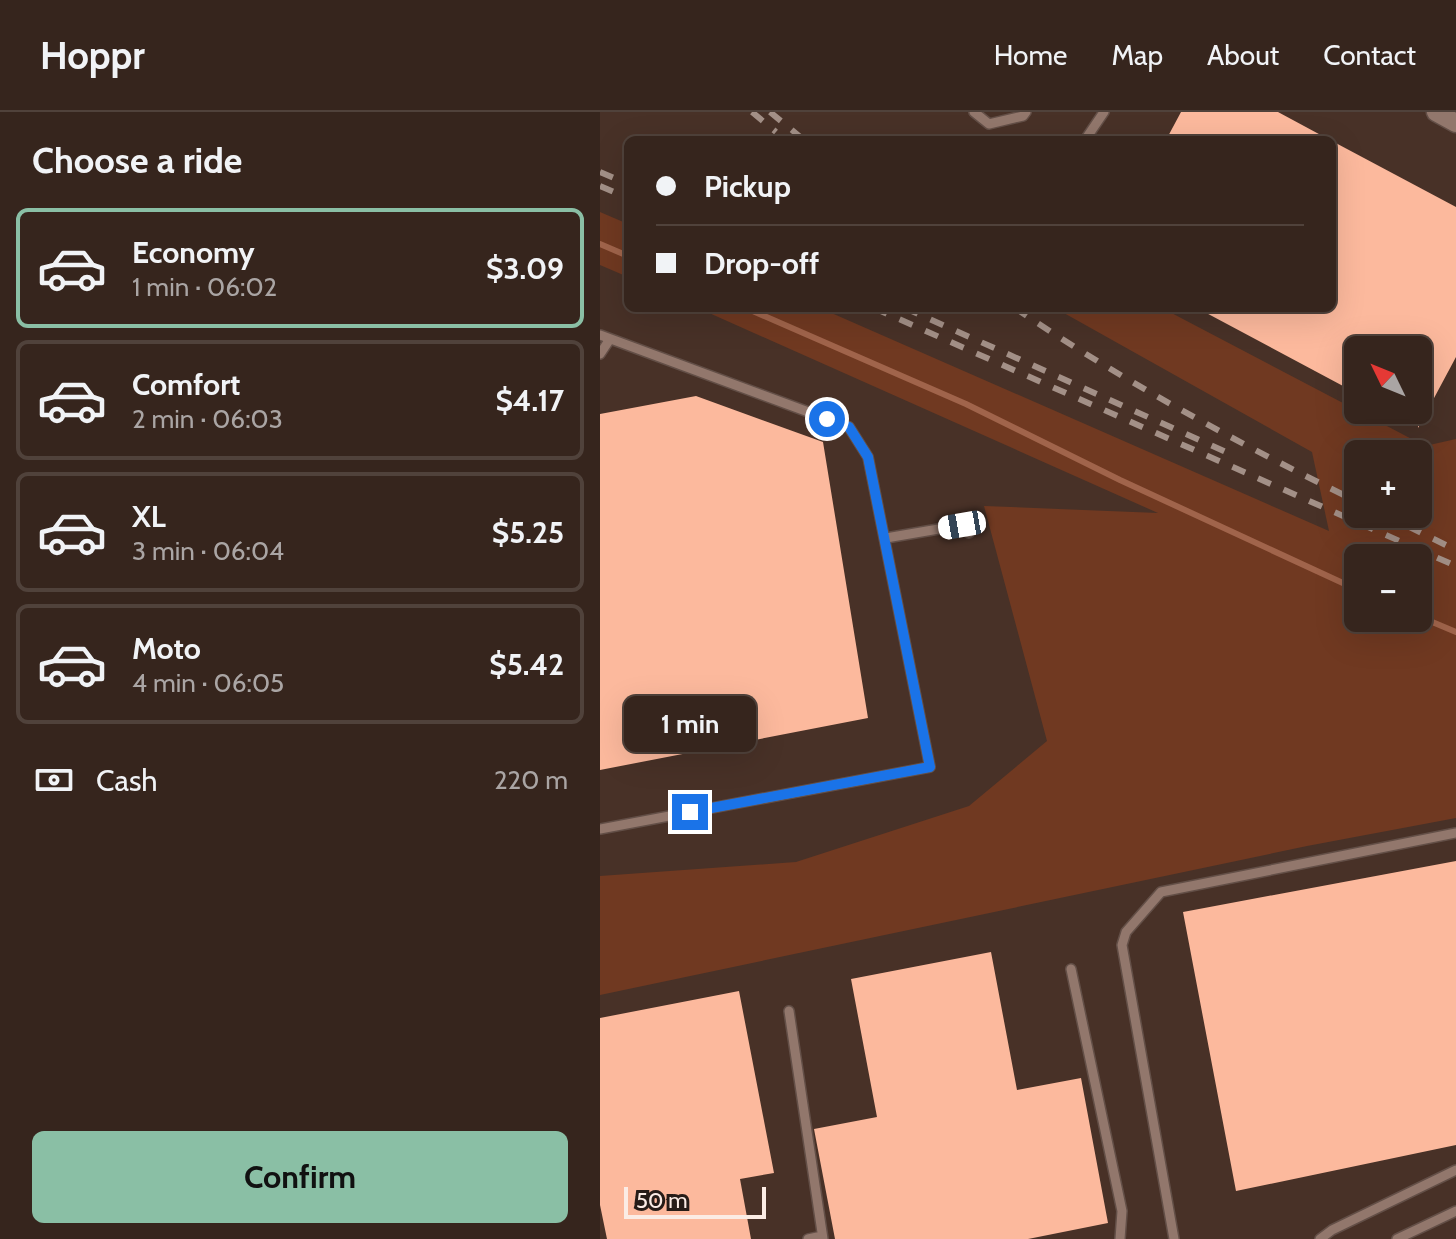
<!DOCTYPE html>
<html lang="en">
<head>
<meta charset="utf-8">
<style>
  :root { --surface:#36251d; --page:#41312a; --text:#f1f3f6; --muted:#aaa5a4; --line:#50423b; --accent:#8abfa5 }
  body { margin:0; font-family:Cabin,sans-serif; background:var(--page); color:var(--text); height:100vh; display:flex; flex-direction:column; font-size:30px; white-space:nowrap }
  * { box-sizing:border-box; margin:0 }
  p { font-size:26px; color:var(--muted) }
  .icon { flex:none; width:44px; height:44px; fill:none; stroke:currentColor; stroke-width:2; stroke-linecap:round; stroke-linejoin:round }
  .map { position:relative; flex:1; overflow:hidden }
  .side { display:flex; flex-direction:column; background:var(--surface); width:600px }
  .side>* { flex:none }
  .top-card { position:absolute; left:24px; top:24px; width:712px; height:176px; border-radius:12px; box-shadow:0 8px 32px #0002,0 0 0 2px var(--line); display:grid; align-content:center; height:176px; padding:0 32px; background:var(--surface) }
  .needle { width:52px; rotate:313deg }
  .tools { position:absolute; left:744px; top:224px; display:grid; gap:16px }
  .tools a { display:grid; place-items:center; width:88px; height:88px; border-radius:12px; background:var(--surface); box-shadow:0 8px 32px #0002,0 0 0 2px var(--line); font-size:40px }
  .scale { position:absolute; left:24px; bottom:20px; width:142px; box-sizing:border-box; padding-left:8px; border:4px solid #fbece5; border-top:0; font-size:22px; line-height:28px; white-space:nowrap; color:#fbece5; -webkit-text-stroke:6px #261c17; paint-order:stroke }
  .end { position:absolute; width:36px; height:36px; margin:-18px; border:10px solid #1a73e8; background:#fff; box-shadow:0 0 0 4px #fff }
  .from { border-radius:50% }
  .bubble { position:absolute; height:56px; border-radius:12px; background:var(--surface); box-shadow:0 8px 32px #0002,0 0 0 2px var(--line); font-size:26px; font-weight:700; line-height:56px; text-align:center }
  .car { position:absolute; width:24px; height:48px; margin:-24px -12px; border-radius:10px; box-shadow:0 0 6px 2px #0007; background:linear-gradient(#fff 24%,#345 0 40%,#fff 0 76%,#345 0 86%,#fff 0) }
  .top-card b { display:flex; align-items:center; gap:28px; height:76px; font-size:30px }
  .top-card b+b { border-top:2px solid var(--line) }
  .top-card i { width:20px; height:20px; background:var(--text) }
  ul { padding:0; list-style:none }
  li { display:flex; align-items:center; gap:24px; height:120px; margin:0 16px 12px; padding:0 16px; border:4px solid var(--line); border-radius:12px }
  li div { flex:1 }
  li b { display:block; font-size:30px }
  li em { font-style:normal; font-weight:700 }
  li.active { border-color:var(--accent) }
  li>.icon { width:72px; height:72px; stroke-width:1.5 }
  h2 { padding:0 32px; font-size:36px; line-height:96px }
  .pay { display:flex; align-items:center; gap:20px; height:88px; padding:0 32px; font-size:30px }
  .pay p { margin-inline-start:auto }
  .button { display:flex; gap:16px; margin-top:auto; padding:16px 32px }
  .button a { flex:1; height:92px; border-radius:12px; background:var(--accent); color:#111; font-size:32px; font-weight:700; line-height:92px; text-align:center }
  header { display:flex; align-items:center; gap:48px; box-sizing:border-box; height:112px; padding:0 40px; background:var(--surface); border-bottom:2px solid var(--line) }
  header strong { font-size:38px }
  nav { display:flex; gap:44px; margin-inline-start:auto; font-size:28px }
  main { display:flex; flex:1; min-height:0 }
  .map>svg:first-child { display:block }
</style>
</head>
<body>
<header>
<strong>Hoppr</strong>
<nav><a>Home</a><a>Map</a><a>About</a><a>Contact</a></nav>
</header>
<main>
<section class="side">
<h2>Choose a ride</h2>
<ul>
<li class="active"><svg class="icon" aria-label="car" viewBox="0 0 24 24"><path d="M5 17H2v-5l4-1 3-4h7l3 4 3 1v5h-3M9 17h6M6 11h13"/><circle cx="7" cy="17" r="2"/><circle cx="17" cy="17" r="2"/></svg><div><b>Economy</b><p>1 min · 06:02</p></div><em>$3.09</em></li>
<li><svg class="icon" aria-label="car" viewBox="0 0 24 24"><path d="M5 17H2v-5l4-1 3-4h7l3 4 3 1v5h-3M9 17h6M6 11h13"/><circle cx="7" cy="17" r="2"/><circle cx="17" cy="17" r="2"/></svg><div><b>Comfort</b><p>2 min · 06:03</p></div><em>$4.17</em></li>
<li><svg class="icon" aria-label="car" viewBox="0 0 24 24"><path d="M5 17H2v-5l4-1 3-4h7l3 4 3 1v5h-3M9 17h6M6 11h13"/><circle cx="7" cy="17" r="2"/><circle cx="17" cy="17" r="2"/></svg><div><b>XL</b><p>3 min · 06:04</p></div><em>$5.25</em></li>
<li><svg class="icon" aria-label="car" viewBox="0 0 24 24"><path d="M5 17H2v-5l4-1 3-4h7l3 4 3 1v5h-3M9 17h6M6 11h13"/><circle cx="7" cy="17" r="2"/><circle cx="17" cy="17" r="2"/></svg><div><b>Moto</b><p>4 min · 06:05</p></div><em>$5.42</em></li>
</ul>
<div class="pay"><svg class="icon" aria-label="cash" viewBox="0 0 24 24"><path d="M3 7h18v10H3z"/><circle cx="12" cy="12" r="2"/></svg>Cash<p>220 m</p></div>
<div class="button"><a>Confirm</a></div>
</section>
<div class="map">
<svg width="856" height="1127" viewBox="0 0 856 1127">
  <rect width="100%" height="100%" fill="#483127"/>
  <!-- green -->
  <path fill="#703921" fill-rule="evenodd" d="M 0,100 L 28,112 L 28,165 L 0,153 Z
    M 98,196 L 220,196 L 729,419 L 712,340 L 455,196 L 562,196 L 825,334 L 856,327 L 856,706 L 707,734 L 0,883 L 0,764 L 196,750 L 369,694 L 447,629 L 384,394 L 558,401 ZM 758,342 L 818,342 L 818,402 L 758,402 ZM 758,446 L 818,446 L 818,506 L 758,506 Z"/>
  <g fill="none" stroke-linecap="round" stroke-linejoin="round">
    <!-- stream -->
    <path stroke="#a0644b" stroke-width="6" d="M 0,132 L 28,144
      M 146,196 L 366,292 L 520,368 L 758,478
      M 818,504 L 856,520"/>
  </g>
  <!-- building -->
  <path fill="#fcb99d" d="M 581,0 L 678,0 L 730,28 L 566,28 Z
    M 732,29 L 856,95 L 856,245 L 818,316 L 818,238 L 758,238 L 758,282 L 597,196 L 732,196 Z
    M 96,284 L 223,330 L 268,606 L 0,658 L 0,302 Z
    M 856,749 L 856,1033 L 636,1079 L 583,800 Z
    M 391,840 L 417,978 L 481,966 L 508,1111 L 428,1127 L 235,1127 L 214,1017 L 277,1005 L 251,867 Z
    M 139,879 L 174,1061 L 140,1067 L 151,1127 L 7,1127 L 0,1093 L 0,906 Z"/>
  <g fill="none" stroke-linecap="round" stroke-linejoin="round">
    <defs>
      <path id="lane" d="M 374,0 L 389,12 L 423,4 L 426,0
        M 485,28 L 504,0
        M 0,223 L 249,315 L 268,345 L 330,655 L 0,717
        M 0,242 L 10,227
        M 286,426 L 362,413 L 369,421
        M 471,857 L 522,1099 L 520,1127
        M 189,899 L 223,1127
        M 208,1127 L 222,1124
        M 574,1127 L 522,833 L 526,820 L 561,780 L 856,721
        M 720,1127 L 732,1118 L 856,1058
        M 797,1127 L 856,1099"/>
      <path id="street" d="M 836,0 L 856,11"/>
    </defs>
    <!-- lane casing -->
    <use href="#lane" stroke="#634f47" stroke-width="12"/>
    <!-- street casing -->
    <use href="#street" stroke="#634f47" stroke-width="21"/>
    <!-- lane -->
    <use href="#lane" stroke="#92776c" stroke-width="9"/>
    <!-- street -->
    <use href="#street" stroke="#92776c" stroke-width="18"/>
    <!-- rail -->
    <path stroke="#a39087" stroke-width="6" stroke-dasharray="14 14" stroke-linecap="butt" d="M 152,0 L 176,20
      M 170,0 L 204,28
      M 0,60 L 28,72
      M 0,74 L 28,86
      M 274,196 L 856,454
      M 305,196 L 626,340
      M 415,196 C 524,270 640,332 758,390
      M 783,402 L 856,438"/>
  </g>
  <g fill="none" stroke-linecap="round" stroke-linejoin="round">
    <!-- route -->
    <path stroke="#1a73e8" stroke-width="10" d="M 90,700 L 330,655 L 268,345 L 249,315 L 227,307"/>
  </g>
</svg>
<div class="tools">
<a><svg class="needle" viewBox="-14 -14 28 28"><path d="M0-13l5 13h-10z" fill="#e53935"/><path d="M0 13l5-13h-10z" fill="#aaa5a4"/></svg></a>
<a>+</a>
<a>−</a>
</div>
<div class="scale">50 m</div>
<i class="end from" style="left:227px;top:307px"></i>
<i class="end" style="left:90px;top:700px"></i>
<div class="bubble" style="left:24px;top:584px;width:132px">1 min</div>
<i class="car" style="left:362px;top:413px;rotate:260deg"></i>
<div class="top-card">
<b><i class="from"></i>Pickup</b>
<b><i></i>Drop-off</b>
</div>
</div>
</main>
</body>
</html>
